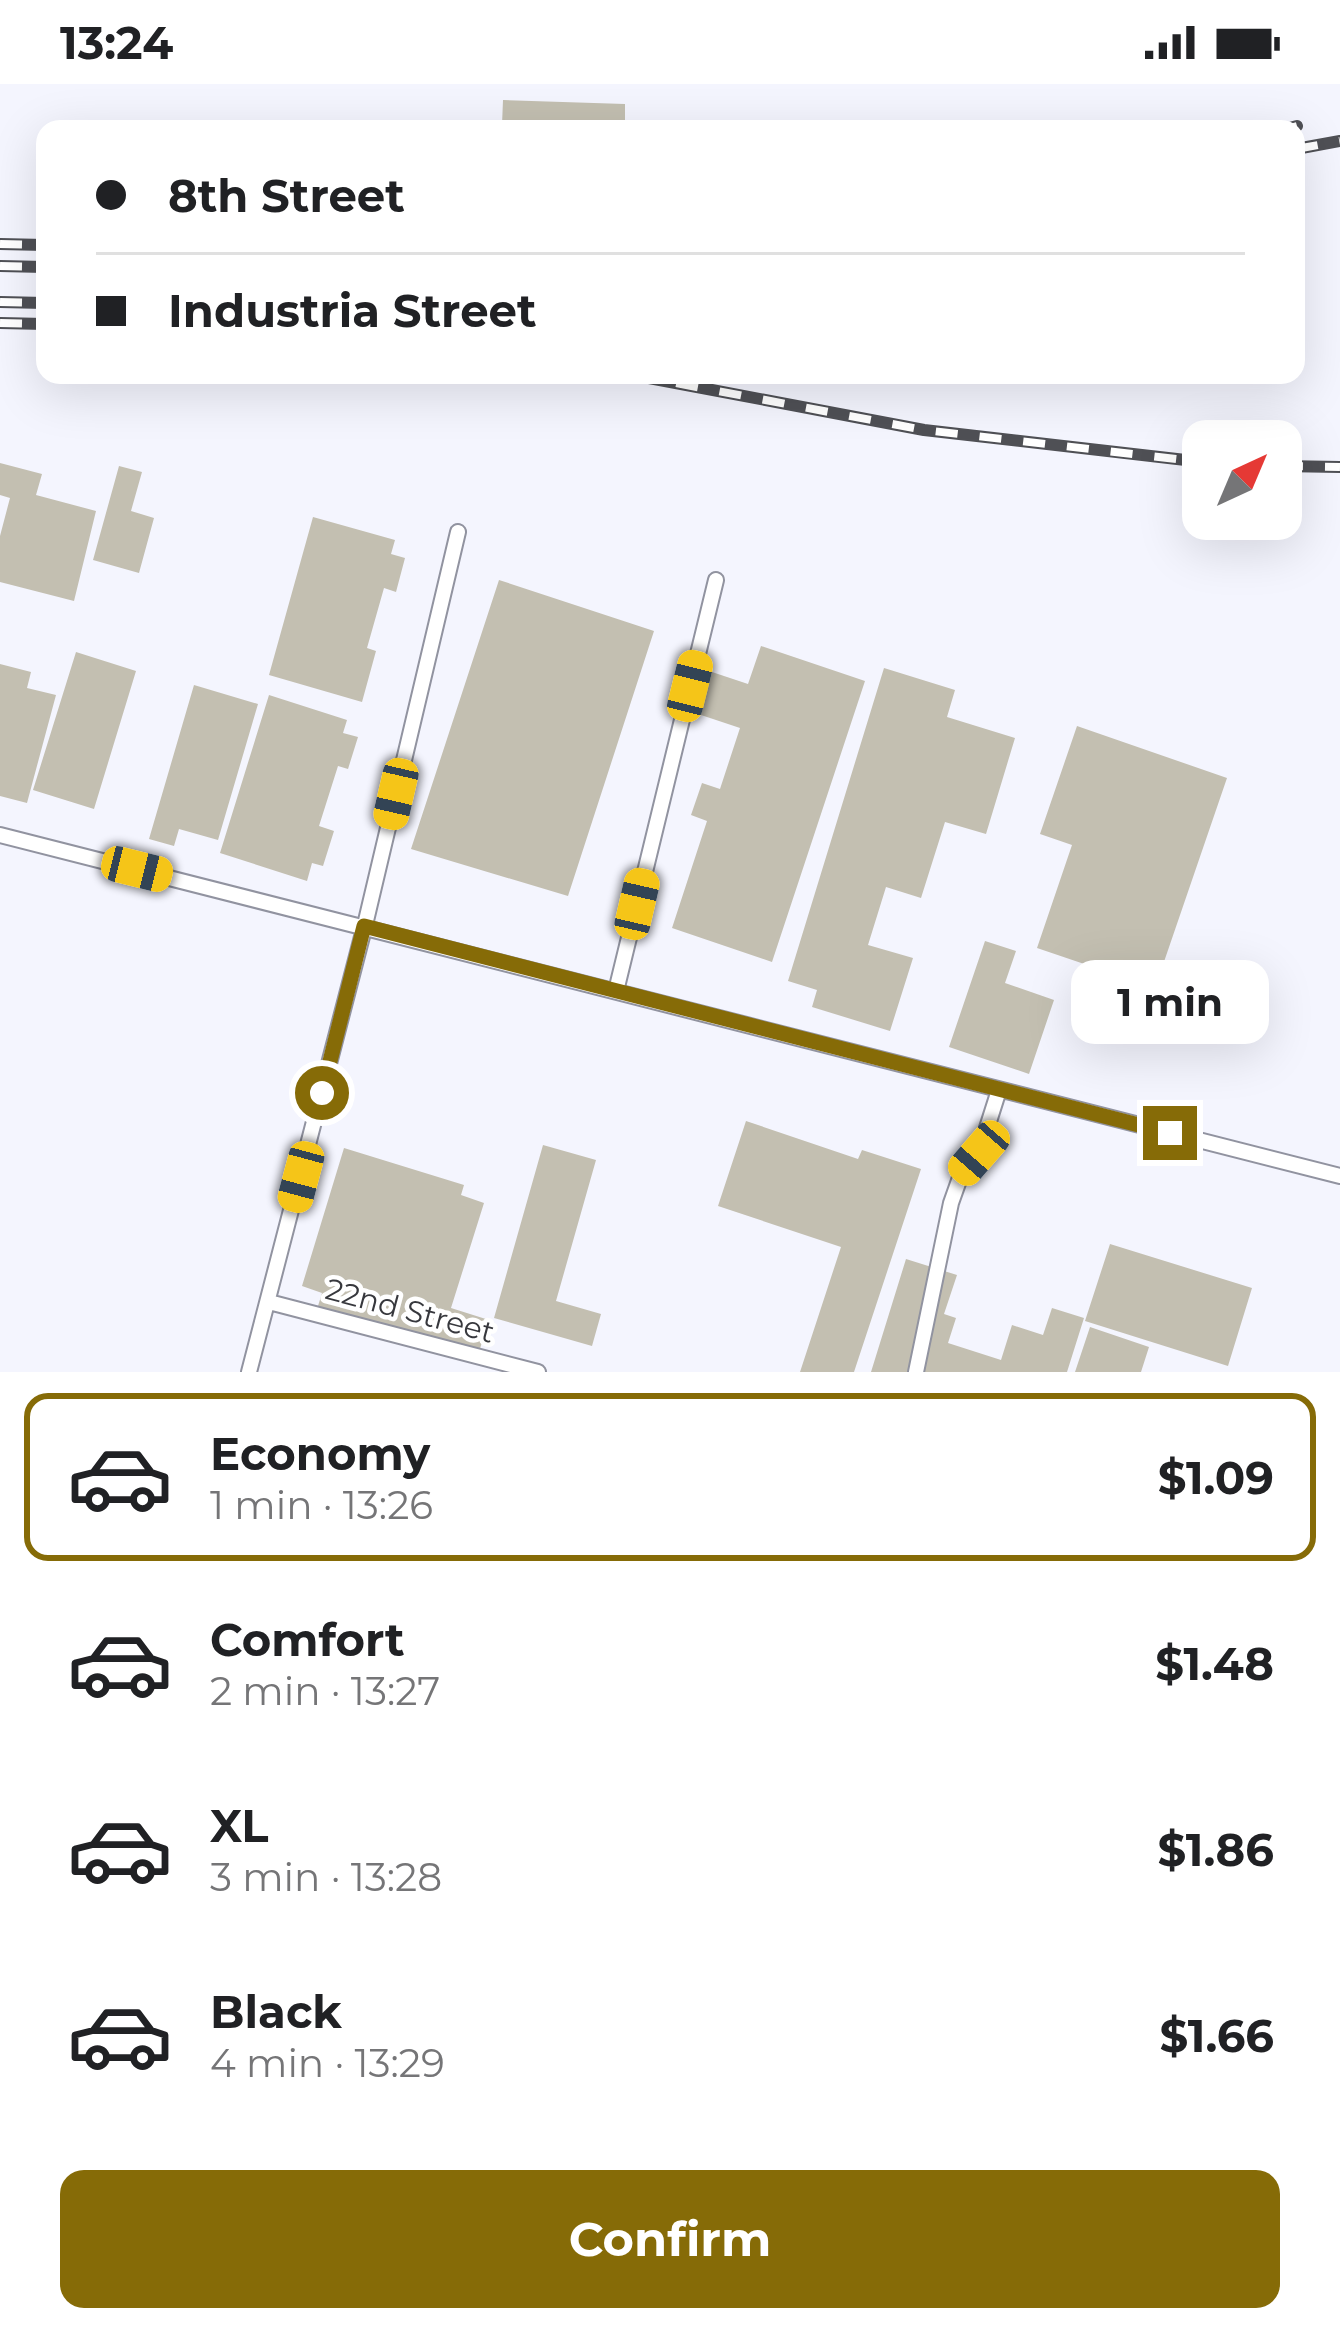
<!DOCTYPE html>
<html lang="en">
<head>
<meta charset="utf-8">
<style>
  :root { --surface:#fff; --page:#f6f6f6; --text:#202124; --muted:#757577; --line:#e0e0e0; --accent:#866b07 }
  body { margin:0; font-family:Montserrat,sans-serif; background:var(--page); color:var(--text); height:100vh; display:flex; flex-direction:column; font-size:45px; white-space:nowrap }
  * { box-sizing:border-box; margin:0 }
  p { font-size:39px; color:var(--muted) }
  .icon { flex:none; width:66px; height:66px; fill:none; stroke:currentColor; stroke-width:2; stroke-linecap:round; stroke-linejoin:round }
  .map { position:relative; height:1288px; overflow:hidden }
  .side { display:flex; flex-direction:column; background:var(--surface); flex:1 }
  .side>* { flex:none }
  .banner { position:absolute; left:36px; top:36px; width:1269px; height:264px; border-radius:24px; box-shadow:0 12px 48px #0002; display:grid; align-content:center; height:264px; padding:0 60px; background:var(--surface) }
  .needle { width:78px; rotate:44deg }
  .fabs { position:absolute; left:1182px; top:336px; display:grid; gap:24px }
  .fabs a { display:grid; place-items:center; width:120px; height:120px; border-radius:24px; background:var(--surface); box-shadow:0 12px 48px #0002; font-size:60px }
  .end { position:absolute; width:54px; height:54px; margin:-27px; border:15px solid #866b07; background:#fff; box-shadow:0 0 0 6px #fff }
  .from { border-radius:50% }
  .bubble { position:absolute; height:84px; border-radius:24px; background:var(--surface); box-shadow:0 12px 48px #0002; font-size:39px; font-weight:700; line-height:84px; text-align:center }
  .car { position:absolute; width:36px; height:72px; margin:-36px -18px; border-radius:15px; box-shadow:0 0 9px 3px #0007; background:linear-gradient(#f5c518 24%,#345 0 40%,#f5c518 0 76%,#345 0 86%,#f5c518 0) }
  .banner b { display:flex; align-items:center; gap:42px; height:114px; font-size:45px }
  .banner b+b { border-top:3px solid var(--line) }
  .banner i { width:30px; height:30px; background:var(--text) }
  ul { padding:21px 0 0; list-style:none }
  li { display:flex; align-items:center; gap:36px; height:168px; margin:0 24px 18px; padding:0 36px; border:6px solid transparent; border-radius:24px }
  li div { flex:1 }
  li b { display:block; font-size:45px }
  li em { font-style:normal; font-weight:700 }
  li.selected { border-color:var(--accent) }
  li>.icon { width:108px; height:108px; stroke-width:1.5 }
  .primary-button { display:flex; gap:24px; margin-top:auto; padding:24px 60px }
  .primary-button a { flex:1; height:138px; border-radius:24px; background:var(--accent); color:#fff; font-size:48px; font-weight:700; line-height:138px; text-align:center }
  .status { display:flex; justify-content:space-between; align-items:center; height:84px; padding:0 60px; background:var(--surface); direction:ltr }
  .status svg { height:33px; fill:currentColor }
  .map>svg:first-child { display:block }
</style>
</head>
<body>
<div class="status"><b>13:24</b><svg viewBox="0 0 49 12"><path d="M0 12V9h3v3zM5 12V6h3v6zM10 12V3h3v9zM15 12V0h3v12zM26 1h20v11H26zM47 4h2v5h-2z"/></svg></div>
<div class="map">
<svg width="1340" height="1288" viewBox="0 0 1340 1288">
  <rect width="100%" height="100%" fill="#f4f5fe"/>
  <!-- building -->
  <path fill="#c3bfb1" d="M 503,16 L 625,20 L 625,44 L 502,41 Z
    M 0,379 L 42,390 L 36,411 L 96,427 L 74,517 L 0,498 L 0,452 L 10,414 L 0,411 Z
    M 119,382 L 142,388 L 131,427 L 154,434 L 139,489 L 93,476 Z
    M 313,433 L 395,456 L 391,470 L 405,474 L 396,508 L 384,504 L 367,564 L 376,567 L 362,618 L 269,591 Z
    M 499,496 L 654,547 L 568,812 L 411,765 Z
    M 761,562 L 865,597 L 772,878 L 672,844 L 707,737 L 691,731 L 702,699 L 720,705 L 740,644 L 698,630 L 712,588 L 748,600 Z
    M 76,568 L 136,587 L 94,725 L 33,706 Z
    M 0,580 L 31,588 L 27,604 L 56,611 L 27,719 L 0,712 Z
    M 884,584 L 955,606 L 947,633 L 1015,654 L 986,750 L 945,738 L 921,814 L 886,803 L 868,861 L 913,874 L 890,947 L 812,923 L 817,906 L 788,897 Z
    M 194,601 L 258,620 L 218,756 L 179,745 L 174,762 L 149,755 Z
    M 269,611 L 347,636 L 343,649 L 358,653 L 348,685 L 338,682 L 319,742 L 334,747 L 323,782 L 312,779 L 307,797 L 220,769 Z
    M 1077,642 L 1227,694 L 1155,904 L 1037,864 L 1072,761 L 1040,750 Z
    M 985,857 L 1016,867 L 1005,899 L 1054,916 L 1029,990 L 949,963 Z
    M 746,1037 L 858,1075 L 862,1066 L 921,1085 L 854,1288 L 800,1288 L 841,1163 L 718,1122 Z
    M 543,1061 L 596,1076 L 556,1217 L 601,1230 L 592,1262 L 494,1234 Z
    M 344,1064 L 464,1101 L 461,1111 L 484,1119 L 451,1224 L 489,1236 L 478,1271 L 318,1222 L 322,1209 L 302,1202 Z
    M 1110,1160 L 1252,1204 L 1228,1282 L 1085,1237 Z
    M 906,1175 L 957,1191 L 944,1230 L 956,1234 L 948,1259 L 1001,1276 L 1012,1241 L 1043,1251 L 1052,1224 L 1084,1234 L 1067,1288 L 871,1288 Z
    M 1090,1243 L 1149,1263 L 1141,1288 L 1075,1288 Z"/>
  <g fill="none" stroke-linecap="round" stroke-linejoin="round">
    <defs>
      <path id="service" d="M 0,751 L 1340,1092
        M 616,907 L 716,496
        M 269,1218 L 538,1288
        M 249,1288 L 365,841 L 458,448
        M 916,1288 L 951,1119 L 962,1088 L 979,1069 L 999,1006"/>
    </defs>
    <!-- service casing -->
    <use href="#service" stroke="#9193a0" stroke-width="18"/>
    <!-- service -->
    <use href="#service" stroke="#fff" stroke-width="14"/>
    <defs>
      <path id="rail" d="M 1286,45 L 1297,42
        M 1296,65 L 1340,57
        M 0,160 L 45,161
        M 0,182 L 45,183
        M 0,218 L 45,219
        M 0,239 L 45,240
        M 633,291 L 924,346 L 1203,378
        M 1281,382 L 1340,383"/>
    </defs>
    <!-- rail casing -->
    <use href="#rail" stroke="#4f5055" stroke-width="12"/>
    <!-- rail -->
    <use href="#rail" stroke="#fff" stroke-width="8" stroke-dasharray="22" stroke-linecap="butt"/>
  </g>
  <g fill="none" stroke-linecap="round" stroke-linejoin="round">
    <!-- route -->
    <path stroke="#866b07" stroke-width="15" d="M 322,1009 L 364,842 L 1170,1049"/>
  </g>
  <g text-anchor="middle" stroke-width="9" stroke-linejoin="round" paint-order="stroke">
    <!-- street labels -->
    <g font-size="30" fill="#37383d" stroke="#fff">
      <text transform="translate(410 1227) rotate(15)" y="10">22nd Street</text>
    </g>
  </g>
</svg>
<div class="fabs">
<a><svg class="needle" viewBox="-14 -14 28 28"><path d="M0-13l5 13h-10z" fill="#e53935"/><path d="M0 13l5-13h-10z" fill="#757577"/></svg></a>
</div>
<i class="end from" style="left:322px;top:1009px"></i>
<i class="end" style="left:1170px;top:1049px"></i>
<div class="bubble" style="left:1071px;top:876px;width:198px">1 min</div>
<i class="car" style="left:690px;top:602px;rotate:14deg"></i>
<i class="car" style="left:396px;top:710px;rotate:193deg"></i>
<i class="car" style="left:137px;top:785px;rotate:104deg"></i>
<i class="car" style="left:637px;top:820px;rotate:13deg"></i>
<i class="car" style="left:979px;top:1069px;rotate:221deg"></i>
<i class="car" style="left:301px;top:1093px;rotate:195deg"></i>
<div class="banner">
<b><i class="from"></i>8th Street</b>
<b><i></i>Industria Street</b>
</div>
</div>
<section class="side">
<ul>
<li class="selected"><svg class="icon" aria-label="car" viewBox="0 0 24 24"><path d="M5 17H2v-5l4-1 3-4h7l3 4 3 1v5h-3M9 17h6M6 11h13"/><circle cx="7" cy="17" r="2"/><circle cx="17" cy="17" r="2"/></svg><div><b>Economy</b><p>1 min · 13:26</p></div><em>$1.09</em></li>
<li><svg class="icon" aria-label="car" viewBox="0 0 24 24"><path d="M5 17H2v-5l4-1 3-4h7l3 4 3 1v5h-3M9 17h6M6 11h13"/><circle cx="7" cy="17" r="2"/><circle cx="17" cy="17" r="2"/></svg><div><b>Comfort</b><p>2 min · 13:27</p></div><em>$1.48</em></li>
<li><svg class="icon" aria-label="car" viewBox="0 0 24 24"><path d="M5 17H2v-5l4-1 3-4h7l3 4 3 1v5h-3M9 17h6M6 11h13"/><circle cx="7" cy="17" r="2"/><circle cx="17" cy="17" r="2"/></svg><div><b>XL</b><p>3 min · 13:28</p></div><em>$1.86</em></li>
<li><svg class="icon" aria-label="car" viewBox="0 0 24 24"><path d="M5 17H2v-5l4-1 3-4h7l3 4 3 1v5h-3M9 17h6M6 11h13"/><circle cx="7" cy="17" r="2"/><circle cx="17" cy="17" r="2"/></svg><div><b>Black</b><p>4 min · 13:29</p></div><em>$1.66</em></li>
</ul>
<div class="primary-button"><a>Confirm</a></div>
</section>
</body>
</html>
